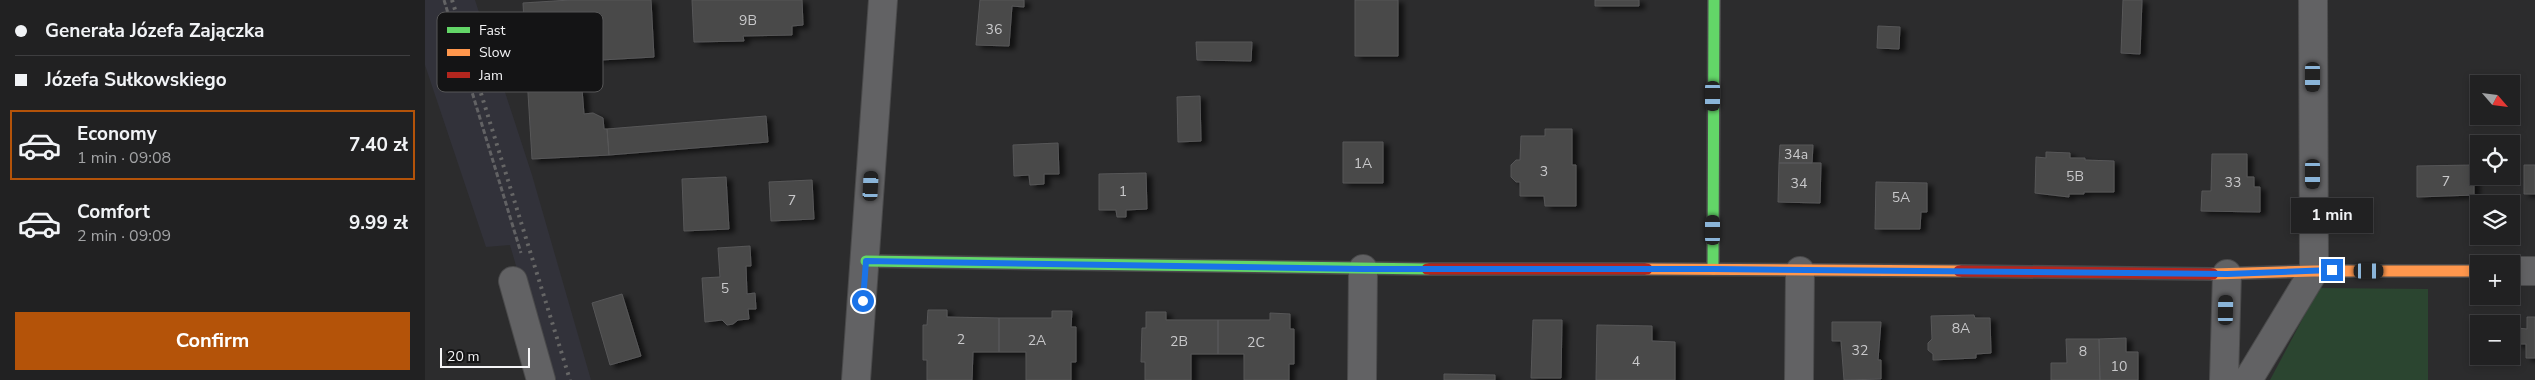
<!DOCTYPE html>
<html lang="en">
<head>
<meta charset="utf-8">
<style>
  :root { --surface:#212122; --page:#2d2e2f; --text:#f1f3f6; --muted:#a2a3a5; --line:#3e3e40; --accent:#b45309 }
  body { margin:0; font-family:"Nunito Sans",sans-serif; background:var(--page); color:var(--text); height:100vh; display:flex; flex-direction:column; font-size:19px; white-space:nowrap }
  * { box-sizing:border-box; margin:0 }
  p { font-size:16px; color:var(--muted) }
  .icon { flex:none; width:28px; height:28px; fill:none; stroke:currentColor; stroke-width:2; stroke-linecap:round; stroke-linejoin:round }
  .map { position:relative; flex:1; overflow:hidden }
  .side { display:flex; flex-direction:column; background:var(--surface); width:425px }
  .side>* { flex:none }
  .guide { display:grid; align-content:center; height:110px; padding:0 15px; background:var(--surface) }
  .needle { width:32px; rotate:118deg }
  .controls { position:absolute; left:2045px; top:75px; display:grid; gap:10px }
  .controls a { display:grid; place-items:center; width:50px; height:50px; border-radius:0px; background:var(--surface); box-shadow:0 2px 8px #0003,0 0 0 1px var(--line); font-size:25px }
  .scale { position:absolute; left:15px; bottom:12px; width:90px; box-sizing:border-box; padding-left:5px; border:2px solid #f4f4f6; border-top:0; font-size:14px; line-height:18px; white-space:nowrap; color:#f4f4f6; -webkit-text-stroke:4px #141415; paint-order:stroke }
  .end { position:absolute; width:22px; height:22px; margin:-11px; border:6px solid #1a73e8; background:#fff; box-shadow:0 0 0 2px #fff }
  .from { border-radius:50% }
  .bubble { position:absolute; height:35px; border-radius:0px; background:var(--surface); box-shadow:0 2px 8px #0003,0 0 0 1px var(--line); font-size:16px; font-weight:700; line-height:35px; text-align:center }
  .car { position:absolute; width:15px; height:30px; margin:-15px -8px; border-radius:6px; box-shadow:0 0 4px 1px #0007; background:linear-gradient(#222 24%,#8ab4d8 0 40%,#222 0 76%,#8ab4d8 0 86%,#222 0) }
  .guide b { display:flex; align-items:center; gap:18px; height:48px; font-size:19px }
  .guide b+b { border-top:1px solid var(--line) }
  .guide i { width:12px; height:12px; background:var(--text) }
  ul { padding:0; list-style:none }
  li { display:flex; align-items:center; gap:15px; height:70px; margin:0 10px 8px; padding:0 5px; border:2px solid transparent; border-radius:0px }
  li div { flex:1 }
  li b { display:block; font-size:19px }
  li em { font-style:normal; font-weight:700 }
  li.on { border-color:var(--accent) }
  li>.icon { width:45px; height:45px; stroke-width:1.5 }
  .button { display:flex; gap:10px; margin-top:auto; padding:10px 15px }
  .button a { flex:1; height:58px; border-radius:0px; background:var(--accent); color:#fff; font-size:20px; font-weight:700; line-height:58px; text-align:center }
  main { display:flex; flex:1; min-height:0 }
  .map>svg:first-child { display:block }
</style>
</head>
<body>
<main>
<section class="side">
<div class="guide">
<b><i class="from"></i>Generała Józefa Zajączka</b>
<b><i></i>Józefa Sułkowskiego</b>
</div>
<ul>
<li class="on"><svg class="icon" aria-label="car" viewBox="0 0 24 24"><path d="M5 17H2v-5l4-1 3-4h7l3 4 3 1v5h-3M9 17h6M6 11h13"/><circle cx="7" cy="17" r="2"/><circle cx="17" cy="17" r="2"/></svg><div><b>Economy</b><p>1 min · 09:08</p></div><em>7.40 zł</em></li>
<li><svg class="icon" aria-label="car" viewBox="0 0 24 24"><path d="M5 17H2v-5l4-1 3-4h7l3 4 3 1v5h-3M9 17h6M6 11h13"/><circle cx="7" cy="17" r="2"/><circle cx="17" cy="17" r="2"/></svg><div><b>Comfort</b><p>2 min · 09:09</p></div><em>9.99 zł</em></li>
</ul>
<div class="button"><a>Confirm</a></div>
</section>
<div class="map">
<svg width="2110" height="380" viewBox="0 0 2110 380">
  <defs>
    <filter id="shadow"><feDropShadow dx="5.5" dy="3" stdDeviation="2.5" flood-color="#0009"/></filter>
  </defs>
  <rect width="100%" height="100%" fill="#2c2c2d"/>
  <!-- built -->
  <path fill="#32323a" d="M 0,0 L 50,0 L 107,175 L 166,380 L 124,380 L 85,245 L 61,247 L 0,65 Z"/>
  <!-- green -->
  <path fill="#2b4530" d="M 1894,288 L 2003,289 L 2003,380 L 1845,380 Z"/>
  <!-- building -->
  <path fill="#484849" stroke="#575758" filter="url(#shadow)" d="M 145,0 L 226,0 L 229,57 L 123,63 L 124,76 L 102,77 L 98,3 Z
    M 267,0 L 377,0 L 378,25 L 367,26 L 367,35 L 318,36 L 319,41 L 269,42 Z
    M 555,0 L 599,0 L 599,7 L 587,6 L 584,46 L 551,45 Z
    M 930,0 L 973,0 L 973,56 L 930,56 Z
    M 1170,0 L 1214,0 L 1214,6 L 1170,6 Z
    M 1698,0 L 1717,0 L 1715,54 L 1696,53 Z
    M 1453,26 L 1475,27 L 1474,49 L 1452,48 Z
    M 771,42 L 827,42 L 826,61 L 772,60 Z
    M 124,76 L 125,91 L 157,89 L 159,114 L 168,113 L 178,118 L 179,129 L 182,129 L 184,155 L 107,159 L 102,77 Z
    M 775,96 L 776,141 L 753,142 L 752,97 Z
    M 341,116 L 343,142 L 184,155 L 182,129 Z
    M 1120,129 L 1147,129 L 1147,165 L 1151,165 L 1151,206 L 1120,206 L 1119,196 L 1095,196 L 1095,182 L 1091,182 L 1086,177 L 1086,165 L 1091,160 L 1095,160 L 1096,136 L 1120,136 Z
    M 918,142 L 958,142 L 958,183 L 918,183 Z
    M 633,143 L 634,174 L 619,174 L 619,184 L 605,185 L 604,175 L 589,176 L 588,145 Z
    M 1355,145 L 1388,145 L 1387,163 L 1354,163 Z
    M 1621,152 L 1645,153 L 1645,158 L 1660,158 L 1660,160 L 1689,161 L 1689,192 L 1659,192 L 1659,194 L 1644,194 L 1644,197 L 1610,193 L 1611,157 L 1621,158 Z
    M 1787,154 L 1822,154 L 1822,177 L 1829,177 L 1829,187 L 1835,187 L 1835,212 L 1776,211 L 1777,191 L 1786,191 Z
    M 1354,163 L 1396,163 L 1395,203 L 1353,202 Z
    M 2049,165 L 2049,195 L 1992,197 L 1992,166 Z
    M 2099,165 L 2110,165 L 2110,194 L 2099,194 Z
    M 721,173 L 722,209 L 701,210 L 701,217 L 692,217 L 691,210 L 674,210 L 674,174 Z
    M 301,177 L 304,229 L 259,231 L 257,179 Z
    M 387,180 L 389,219 L 346,221 L 344,182 Z
    M 1451,182 L 1502,183 L 1502,212 L 1496,212 L 1495,229 L 1450,229 Z
    M 325,246 L 326,266 L 321,266 L 322,294 L 330,293 L 331,309 L 323,309 L 324,319 L 313,320 L 308,324 L 302,325 L 297,320 L 280,322 L 277,278 L 295,277 L 293,248 Z
    M 197,294 L 216,356 L 185,365 L 167,303 Z
    M 503,310 L 522,310 L 522,317 L 574,318 L 574,352 L 548,352 L 547,380 L 502,380 L 502,360 L 498,360 L 498,325 L 502,325 Z
    M 627,311 L 647,311 L 646,327 L 651,327 L 651,362 L 646,362 L 646,380 L 601,380 L 601,352 L 574,352 L 574,318 L 627,318 Z
    M 721,312 L 741,312 L 741,320 L 793,320 L 793,354 L 766,354 L 766,380 L 720,380 L 720,362 L 716,362 L 717,328 L 721,328 Z
    M 845,313 L 865,314 L 865,329 L 869,329 L 869,364 L 864,364 L 864,380 L 819,380 L 819,354 L 793,354 L 793,320 L 845,320 Z
    M 1549,315 L 1550,318 L 1565,318 L 1566,353 L 1551,354 L 1551,358 L 1508,360 L 1508,354 L 1503,350 L 1503,343 L 1507,339 L 1506,316 Z
    M 2102,317 L 2110,317 L 2110,358 L 2101,358 L 2101,344 L 2091,344 L 2092,328 L 2102,329 Z
    M 1108,320 L 1137,320 L 1136,378 L 1106,378 Z
    M 1407,322 L 1456,322 L 1453,360 L 1456,360 L 1456,379 L 1419,380 L 1416,341 L 1407,341 Z
    M 1172,325 L 1227,326 L 1227,341 L 1250,342 L 1250,380 L 1171,380 Z
    M 1701,338 L 1701,352 L 1713,352 L 1713,380 L 1675,380 L 1674,339 Z
    M 1641,339 L 1674,339 L 1675,380 L 1626,380 L 1626,363 L 1642,363 Z
    M 1019,374 L 1070,375 L 1070,380 L 1019,380 Z"/>
  <g fill="none" stroke-linecap="round" stroke-linejoin="round">
    <defs>
      <path id="street" d="M 2086,271 L 2110,271
        M 88,281 L 116,380
        M 431,380 L 458,0
        M 937,380 L 938,269
        M 1374,380 L 1375,271
        M 1799,380 L 1802,274
        M 1823,380 L 1889,271 L 1888,0"/>
      <path id="fast" d="M 441,261 L 1002,269
        M 1288,269 L 1289,0"/>
      <path id="slow" d="M 1222,269 L 1534,271
        M 1788,274 L 1889,271 L 2054,271"/>
      <path id="jam" d="M 1002,269 L 1222,269
        M 1534,271 L 1788,274"/>
    </defs>
    <!-- street casing -->
    <use href="#street" stroke="#4a4a4b" stroke-width="30"/>
    <!-- fast casing -->
    <use href="#fast" stroke="#4a4a4b" stroke-width="14"/>
    <!-- slow casing -->
    <use href="#slow" stroke="#4a4a4b" stroke-width="14"/>
    <!-- jam casing -->
    <use href="#jam" stroke="#4a4a4b" stroke-width="14"/>
    <!-- path -->
    <path stroke="#626264" stroke-width="3" stroke-dasharray="5 2.5" stroke-linecap="butt" d="M 19,0 L 96,253"/>
    <!-- street -->
    <use href="#street" stroke="#626264" stroke-width="28"/>
    <!-- fast -->
    <use href="#fast" stroke="#63d668" stroke-width="11"/>
    <!-- slow -->
    <use href="#slow" stroke="#ff974d" stroke-width="11"/>
    <!-- jam -->
    <use href="#jam" stroke="#b3261e" stroke-width="11"/>
    <!-- rail -->
    <path stroke="#666" stroke-width="4" stroke-dasharray="2.5 5" stroke-linecap="butt" d="M 27,0 L 145,380"/>
  </g>
  <g fill="none" stroke-linecap="round" stroke-linejoin="round">
    <!-- route -->
    <path stroke="#1a73e8" stroke-width="6" d="M 438,301 L 441,261 L 938,269 L 1288,269 L 1802,274 L 1907,270"/>
  </g>
  <g text-anchor="middle" stroke-width="4.5" stroke-linejoin="round" paint-order="stroke">
    <!-- number labels -->
    <g font-size="14" fill="#c9c9cb">
      <text x="323" y="25">9B</text>
      <text x="569" y="34">36</text>
      <text x="1371" y="159">34a</text>
      <text x="938" y="168">1A</text>
      <text x="1119" y="176">3</text>
      <text x="1650" y="181">5B</text>
      <text x="2021" y="186">7</text>
      <text x="1808" y="187">33</text>
      <text x="1374" y="188">34</text>
      <text x="698" y="196">1</text>
      <text x="1476" y="202">5A</text>
      <text x="367" y="205">7</text>
      <text x="300" y="293">5</text>
      <text x="1536" y="333">8A</text>
      <text x="536" y="344">2</text>
      <text x="612" y="345">2A</text>
      <text x="754" y="346">2B</text>
      <text x="831" y="347">2C</text>
      <text x="1435" y="355">32</text>
      <text x="1658" y="356">8</text>
      <text x="1211" y="366">4</text>
      <text x="1694" y="371">10</text>
    </g>
  </g>
  <!-- legend -->
  <rect x="12" y="12" width="166" height="80" rx="8" fill="#141415" stroke="#575758" stroke-width="1"/>
  <rect x="22" y="27" width="23" height="6" fill="#63d668"/>
  <rect x="22" y="49" width="23" height="7" fill="#ff974d"/>
  <rect x="22" y="72" width="23" height="6" fill="#b3261e"/>
  <g font-size="14" fill="#f4f4f6">
    <text x="54" y="35">Fast</text>
    <text x="54" y="57">Slow</text>
    <text x="54" y="80">Jam</text>
  </g>
</svg>
<div class="controls">
<a><svg class="needle" viewBox="-14 -14 28 28"><path d="M0-13l5 13h-10z" fill="#e53935"/><path d="M0 13l5-13h-10z" fill="#a2a3a5"/></svg></a>
<a><svg class="icon" aria-label="locate" viewBox="0 0 24 24"><circle cx="12" cy="12" r="6"/><path d="M12 2v4M12 18v4M2 12h4M18 12h4"/></svg></a>
<a><svg class="icon" aria-label="layers" viewBox="0 0 24 24"><path d="M12 4l9 5-9 5-9-5zM3 14l9 5 9-5"/></svg></a>
<a>+</a>
<a>−</a>
</div>
<div class="scale">20 m</div>
<i class="end from" style="left:438px;top:301px"></i>
<i class="end" style="left:1907px;top:270px"></i>
<div class="bubble" style="left:1866px;top:198px;width:82px">1 min</div>
<i class="car" style="left:1888px;top:77px;rotate:180deg"></i>
<i class="car" style="left:1288px;top:96px;rotate:180deg"></i>
<i class="car" style="left:1888px;top:174px;rotate:180deg"></i>
<i class="car" style="left:446px;top:186px;rotate:3deg"></i>
<i class="car" style="left:1288px;top:230px;rotate:0deg"></i>
<i class="car" style="left:1944px;top:271px;rotate:90deg"></i>
<i class="car" style="left:1801px;top:310px;rotate:1deg"></i>
</div>
</main>
</body>
</html>
